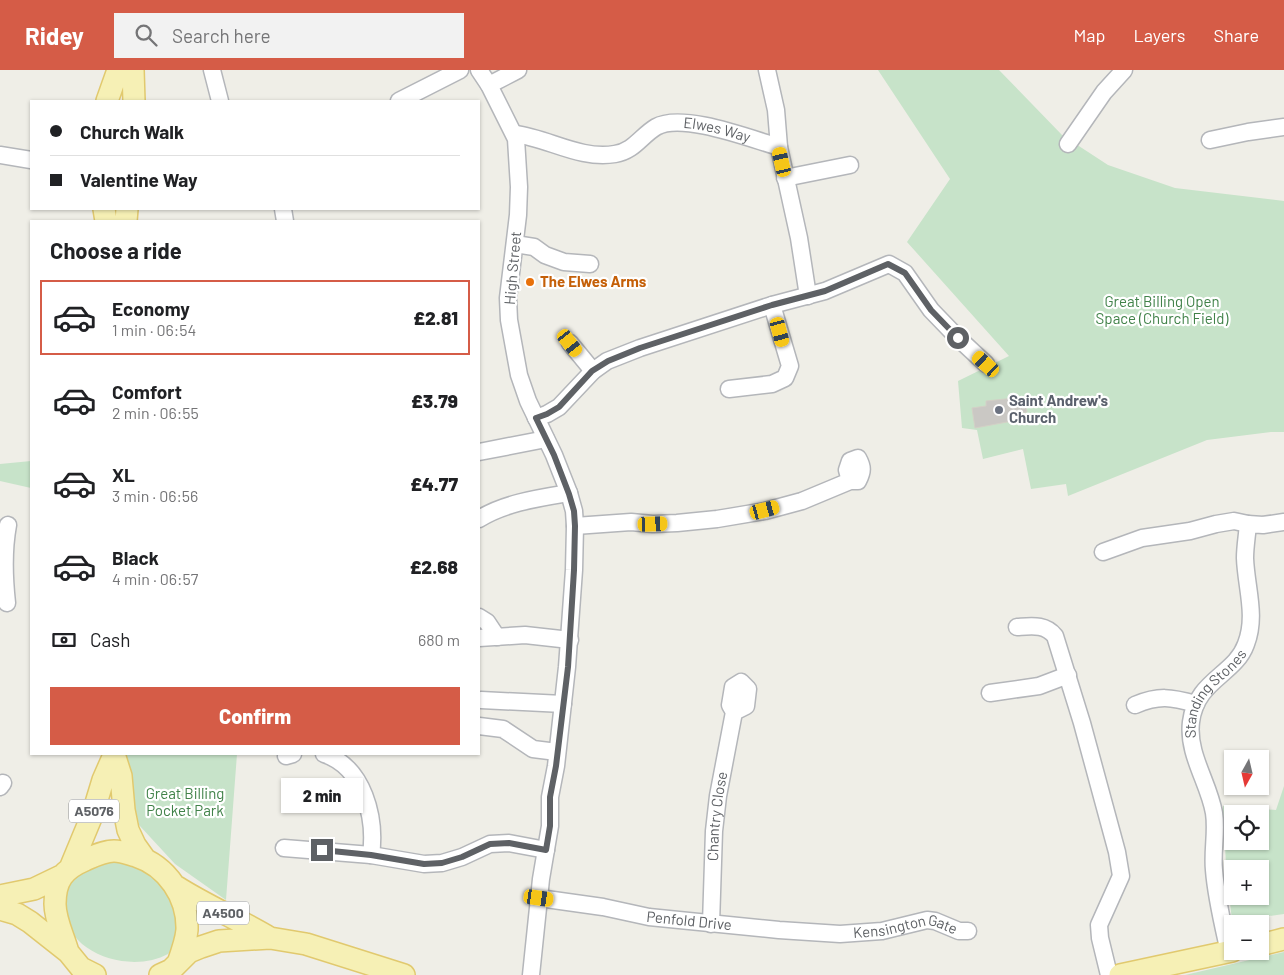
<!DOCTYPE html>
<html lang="en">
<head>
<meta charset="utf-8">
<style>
  :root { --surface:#fff; --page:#f2f2f2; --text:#202124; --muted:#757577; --line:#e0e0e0; --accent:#d55c47 }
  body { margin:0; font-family:Barlow,sans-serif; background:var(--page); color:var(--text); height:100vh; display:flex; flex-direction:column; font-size:19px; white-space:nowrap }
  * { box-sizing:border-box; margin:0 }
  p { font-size:16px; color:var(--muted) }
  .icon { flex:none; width:28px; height:28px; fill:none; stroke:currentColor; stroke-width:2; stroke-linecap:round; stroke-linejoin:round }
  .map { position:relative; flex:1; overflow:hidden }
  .panel { position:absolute; left:30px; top:150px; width:450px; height:535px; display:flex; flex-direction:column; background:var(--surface); border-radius:0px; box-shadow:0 1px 4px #0004 }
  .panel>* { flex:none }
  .banner { position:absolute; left:30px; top:30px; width:450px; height:110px; border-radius:0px; box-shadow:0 1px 4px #0004; display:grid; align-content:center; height:110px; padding:0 20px; background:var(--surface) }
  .needle { width:32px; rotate:188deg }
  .controls { position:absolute; left:1224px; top:680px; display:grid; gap:10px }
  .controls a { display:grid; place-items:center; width:45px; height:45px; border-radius:0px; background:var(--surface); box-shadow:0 1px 4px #0004; font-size:25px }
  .end { position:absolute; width:22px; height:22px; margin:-11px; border:6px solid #5e6165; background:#fff; box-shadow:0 0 0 2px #fff }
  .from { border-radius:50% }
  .bubble { position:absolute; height:35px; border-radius:0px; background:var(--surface); box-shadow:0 1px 4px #0004; font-size:16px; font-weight:800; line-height:35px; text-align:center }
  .car { position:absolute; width:15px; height:30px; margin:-15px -8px; border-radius:6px; box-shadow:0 0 4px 1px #0007; background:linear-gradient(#f5c518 24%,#345 0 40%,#f5c518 0 76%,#345 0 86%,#f5c518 0) }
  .banner b { display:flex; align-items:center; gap:18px; height:48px; font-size:19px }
  .banner b+b { border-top:1px solid var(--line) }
  .banner i { width:12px; height:12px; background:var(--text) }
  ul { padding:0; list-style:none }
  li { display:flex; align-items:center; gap:15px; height:75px; margin:0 10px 8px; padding:0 10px; border:2px solid transparent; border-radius:0px }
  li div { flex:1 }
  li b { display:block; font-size:19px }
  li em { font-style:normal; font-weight:800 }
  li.selected { border-color:var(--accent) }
  li>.icon { width:45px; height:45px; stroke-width:1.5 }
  h2 { padding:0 20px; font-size:22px; line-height:60px }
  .pay { display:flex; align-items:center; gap:12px; height:55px; padding:0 20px; font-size:19px }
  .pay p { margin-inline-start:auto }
  .button { display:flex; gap:10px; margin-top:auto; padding:10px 20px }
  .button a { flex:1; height:58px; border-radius:0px; background:var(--accent); color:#fff; font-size:20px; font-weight:800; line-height:58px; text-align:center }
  header { display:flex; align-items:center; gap:30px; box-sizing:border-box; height:70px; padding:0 25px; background:var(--accent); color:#fff }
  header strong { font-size:24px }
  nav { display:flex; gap:28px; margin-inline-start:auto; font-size:18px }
  .search { width:350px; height:45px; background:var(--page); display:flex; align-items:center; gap:12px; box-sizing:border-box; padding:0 18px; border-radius:0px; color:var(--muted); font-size:19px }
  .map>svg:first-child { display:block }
</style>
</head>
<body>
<header>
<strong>Ridey</strong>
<div class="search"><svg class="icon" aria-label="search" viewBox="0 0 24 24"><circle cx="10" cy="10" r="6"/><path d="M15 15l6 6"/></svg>Search here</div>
<nav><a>Map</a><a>Layers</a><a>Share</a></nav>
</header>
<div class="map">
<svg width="1284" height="905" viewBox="0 0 1284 905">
  <rect width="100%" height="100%" fill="#efeee7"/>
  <!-- green -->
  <path fill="#c7e3c9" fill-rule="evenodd" d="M 878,0 L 999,0 L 1062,65 L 1108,95 L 1175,118 L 1284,131 L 1284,362 L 1271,362 L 1207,370 L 1068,426 L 1066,414 L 1031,419 L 1023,379 L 983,389 L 977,360 L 962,358 L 958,311 L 1009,286 L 907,172 L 950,109 Z
    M 31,391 L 31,418 L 0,411 L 0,394 Z
    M 125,684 L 237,684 L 226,830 L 175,794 L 139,755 L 125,694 Z
    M 1284,716 L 1284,844 L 1232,851 L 1226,795 L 1223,736 L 1276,740 ZM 1232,744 L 1260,744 L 1260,771 L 1232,771 ZM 1232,799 L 1260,799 L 1260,826 L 1232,826 Z
    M 116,788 C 127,793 142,796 151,803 C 156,807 160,813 164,818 C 166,820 170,823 171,826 C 174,831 175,839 177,844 C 180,856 176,875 168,884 C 130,905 58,883 65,830 C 67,822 68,812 75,806 C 80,801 108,792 116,788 Z
    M 1284,882 L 1284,905 L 1185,905 Z"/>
  <!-- building -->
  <path fill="#cac8c4" stroke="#d3d0c6" d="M 1015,328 L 1016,334 L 1025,332 L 1027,342 L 1017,343 L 1018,350 L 975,358 L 972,338 L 986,336 L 986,331 Z"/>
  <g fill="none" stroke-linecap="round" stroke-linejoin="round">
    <defs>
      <g id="minor">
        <path d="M 212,0 L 220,31"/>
        <path d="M 479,0 L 489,15 L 516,69 L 519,117 L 518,145 L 508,228 L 509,250 L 519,305 L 528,331 L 554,385 L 569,423 L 574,441 L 575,456 L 574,500 L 567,597 L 556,696 L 550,727 L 550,756 L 541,809 L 531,905"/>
        <path d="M 767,0 L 776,40 L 779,77"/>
        <path d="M 489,15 L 518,0"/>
        <path d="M 399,31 L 460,0"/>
        <path id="s1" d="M 515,64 C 548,68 580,90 615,84 C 634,81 641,66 656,57 C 682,42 751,69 779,77 L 799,168 L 808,226"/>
        <path d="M 1210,70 L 1248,62 L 1284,57"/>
        <path d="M 1068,74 L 1104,22 L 1124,0"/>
        <path d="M 0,85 L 31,90"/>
        <path d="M 785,108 L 850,95"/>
        <path d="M 283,139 L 285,151"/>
        <path d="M 515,174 L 534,177 L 545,185 L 564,192 L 590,194"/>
        <path d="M 570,273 L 593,301"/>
        <path d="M 729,319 L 772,314 L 785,308 L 790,296 L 772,235"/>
        <path d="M 536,348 L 547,344 L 559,337 L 593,301 L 607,291 L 640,278 L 772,235 L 825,221 L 889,194 L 905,203 L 931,240 L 958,268 L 986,294"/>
        <path d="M 479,382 L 546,369"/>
        <path d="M 479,449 C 504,433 539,428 569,423"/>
        <path d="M 575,456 L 631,452 L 653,454 L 677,453 L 717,449 L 765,441 L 802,431 L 850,411 L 847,400 L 850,391 L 858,388 C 863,397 863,401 858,411 L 850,411"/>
        <path d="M 1103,482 L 1142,468 L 1190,461 L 1216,454 L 1234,451 L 1248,454"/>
        <path d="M 7,533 C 4,506 3,482 8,455"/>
        <path d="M 479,547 L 487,552 L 497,567"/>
        <path d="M 1017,557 C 1033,556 1045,554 1055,566 L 1082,653 L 1117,782 L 1121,806 L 1099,855 L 1100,868 L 1109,905"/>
        <path d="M 479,568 L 525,565 L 570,570"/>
        <path d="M 990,623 L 1039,616 L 1068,605"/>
        <path d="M 481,630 L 563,634"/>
        <path d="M 1135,635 C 1159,625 1171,627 1196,634"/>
        <path d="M 479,656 L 503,659 L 533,679 L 557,682"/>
        <path d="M 324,684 C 364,697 376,748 371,785"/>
        <path d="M 286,686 L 293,684"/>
        <path d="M 0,717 L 3,713"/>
        <path d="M 284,778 L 371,785 L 424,794 L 442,793 L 462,787 L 490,774 L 509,773 L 546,780"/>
        <path id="s2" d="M 539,828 L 603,837 L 649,847 L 779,860 L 840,864 L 882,861 L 927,850 L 935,851 L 959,861 L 968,861"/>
        <path id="s3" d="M 711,854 L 714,761 L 718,726 L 734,642 L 730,635 L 733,617 L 741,612 L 748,619 L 746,636 L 734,642"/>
        <path id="s4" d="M 1229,882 C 1223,855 1216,827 1214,800 C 1212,781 1217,762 1214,743 C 1209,713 1187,684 1191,652 C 1196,610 1235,605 1246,574 C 1257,546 1246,517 1245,488 C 1245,477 1247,466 1248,454 L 1263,455 L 1284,452"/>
      </g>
      <path id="major" d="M 133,0 L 134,31
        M 107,31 L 118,0
        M 104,139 L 106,151
        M 126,151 L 127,139
        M 114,684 L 121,706 L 124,740 L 128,760 L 135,775 L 145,789
        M 71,796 L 93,743 L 103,710 L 114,685
        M 177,817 C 207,836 240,850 270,868
        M 0,826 L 34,819 L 61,806
        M 0,839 L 17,844 L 30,852 L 68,882 L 81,898 L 95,905
        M 1260,875 L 1284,869
        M 68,882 C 64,867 55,850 55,834 C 55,810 64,799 85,790 C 94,786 104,781 114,781 C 122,781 129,784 136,786 C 167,796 188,827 187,860 C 186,871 182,882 178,893
        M 160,905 L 171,900 L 189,882 L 201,877 L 219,871 L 270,868 L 306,874 L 404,905
        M 1120,905 L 1232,881"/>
    </defs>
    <!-- minor casing -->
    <use href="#minor" stroke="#b4b6ba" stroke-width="19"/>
    <!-- major casing -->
    <use href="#major" stroke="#e1c96e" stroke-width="24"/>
    <!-- minor -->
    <use href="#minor" stroke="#fff" stroke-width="16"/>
    <!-- major -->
    <use href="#major" stroke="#f6f0b5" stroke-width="21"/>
  </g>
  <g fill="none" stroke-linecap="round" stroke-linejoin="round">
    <!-- route -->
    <path stroke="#5e6165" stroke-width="6" d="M 322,780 L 371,785 L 424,794 L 442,793 L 462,787 L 490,774 L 509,773 L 546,780 L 550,756 L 550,727 L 556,696 L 568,597 L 574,500 L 575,456 L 574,441 L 569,424 L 554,385 L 536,348 L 547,344 L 559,337 L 592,301 L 608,291 L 640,278 L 772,235 L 825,221 L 888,194 L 905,203 L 931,240 L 958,268"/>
  </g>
  <!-- markers -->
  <circle fill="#e8710a" stroke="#fff" stroke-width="2" cx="530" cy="212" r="5"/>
  <circle fill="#6b7280" stroke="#fff" stroke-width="2" cx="999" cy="340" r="5"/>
  <g text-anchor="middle" stroke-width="4.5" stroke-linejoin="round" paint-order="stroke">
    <!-- shield labels -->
    <g fill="#fff" stroke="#8e9093" stroke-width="1">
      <rect x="69" y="729.5" width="50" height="23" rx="4"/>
      <rect x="197" y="831.5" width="52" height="23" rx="4"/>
    </g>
    <g font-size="14" font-weight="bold" fill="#5e6165">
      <text x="94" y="746">A5076</text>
      <text x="223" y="848">A4500</text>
    </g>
    <!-- street labels -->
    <g font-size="15" fill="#5e6165" stroke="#fff">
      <text dy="5" stroke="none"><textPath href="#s1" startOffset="215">Elwes Way</textPath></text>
      <text transform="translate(513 198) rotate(-85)" y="5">High Street</text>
      <text dy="5" stroke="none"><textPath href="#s4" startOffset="272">Standing Stones</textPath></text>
      <text dy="5" stroke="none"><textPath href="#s3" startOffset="108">Chantry Close</textPath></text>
      <text dy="5" stroke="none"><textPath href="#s2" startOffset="152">Penfold Drive</textPath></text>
      <text dy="5" stroke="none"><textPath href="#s2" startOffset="370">Kensington Gate</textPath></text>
    </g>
    <!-- food labels -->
    <g font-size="15" font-weight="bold" fill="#c56008" stroke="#fff" text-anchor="start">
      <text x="540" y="217">The Elwes Arms</text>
    </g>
    <!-- park labels -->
    <g font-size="15" fill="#418249" stroke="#fff">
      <text x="1162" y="237">Great Billing Open<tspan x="1162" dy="17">Space (Church Field)</tspan></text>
      <text x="185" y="729">Great Billing<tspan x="185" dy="17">Pocket Park</tspan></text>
    </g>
    <!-- worship labels -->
    <g font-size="15" font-weight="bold" fill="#5b616d" stroke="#fff" text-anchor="start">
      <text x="1009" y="336">Saint Andrew's<tspan x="1009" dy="17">Church</tspan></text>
    </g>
  </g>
</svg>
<div class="controls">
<a><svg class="needle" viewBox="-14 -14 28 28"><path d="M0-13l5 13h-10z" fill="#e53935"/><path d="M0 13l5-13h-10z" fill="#757577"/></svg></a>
<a><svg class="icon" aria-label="locate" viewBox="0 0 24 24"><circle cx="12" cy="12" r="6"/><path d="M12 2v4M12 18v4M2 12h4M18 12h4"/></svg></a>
<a>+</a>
<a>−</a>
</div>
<i class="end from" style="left:958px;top:268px"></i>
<i class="end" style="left:322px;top:780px"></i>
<div class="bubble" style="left:281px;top:708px;width:82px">2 min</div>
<i class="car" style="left:782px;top:92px;rotate:347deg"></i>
<i class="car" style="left:780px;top:262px;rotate:165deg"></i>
<i class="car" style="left:570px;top:273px;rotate:142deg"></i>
<i class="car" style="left:986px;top:294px;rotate:312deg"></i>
<i class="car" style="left:765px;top:440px;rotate:75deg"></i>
<i class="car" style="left:653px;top:454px;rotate:88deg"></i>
<i class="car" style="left:539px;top:828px;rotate:98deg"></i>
<div class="banner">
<b><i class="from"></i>Church Walk</b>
<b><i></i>Valentine Way</b>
</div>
<section class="panel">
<h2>Choose a ride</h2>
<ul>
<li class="selected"><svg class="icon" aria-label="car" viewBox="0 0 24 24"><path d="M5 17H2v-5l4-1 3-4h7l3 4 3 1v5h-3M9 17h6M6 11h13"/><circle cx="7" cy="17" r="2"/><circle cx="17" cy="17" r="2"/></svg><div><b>Economy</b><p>1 min · 06:54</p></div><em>£2.81</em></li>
<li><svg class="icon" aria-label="car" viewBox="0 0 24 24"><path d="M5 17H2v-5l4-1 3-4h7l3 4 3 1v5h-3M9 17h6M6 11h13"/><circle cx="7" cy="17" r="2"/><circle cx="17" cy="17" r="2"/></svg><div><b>Comfort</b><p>2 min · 06:55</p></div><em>£3.79</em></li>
<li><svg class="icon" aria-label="car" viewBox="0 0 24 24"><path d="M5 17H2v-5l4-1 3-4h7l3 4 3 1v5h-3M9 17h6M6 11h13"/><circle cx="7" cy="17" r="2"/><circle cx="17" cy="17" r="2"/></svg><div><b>XL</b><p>3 min · 06:56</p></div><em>£4.77</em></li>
<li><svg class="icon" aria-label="car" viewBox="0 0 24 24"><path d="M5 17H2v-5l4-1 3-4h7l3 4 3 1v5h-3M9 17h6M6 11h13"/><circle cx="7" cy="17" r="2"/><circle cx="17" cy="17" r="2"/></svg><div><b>Black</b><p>4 min · 06:57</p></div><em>£2.68</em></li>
</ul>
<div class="pay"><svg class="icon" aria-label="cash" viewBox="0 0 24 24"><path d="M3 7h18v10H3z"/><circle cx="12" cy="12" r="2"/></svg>Cash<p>680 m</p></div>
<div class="button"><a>Confirm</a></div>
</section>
</div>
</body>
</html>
